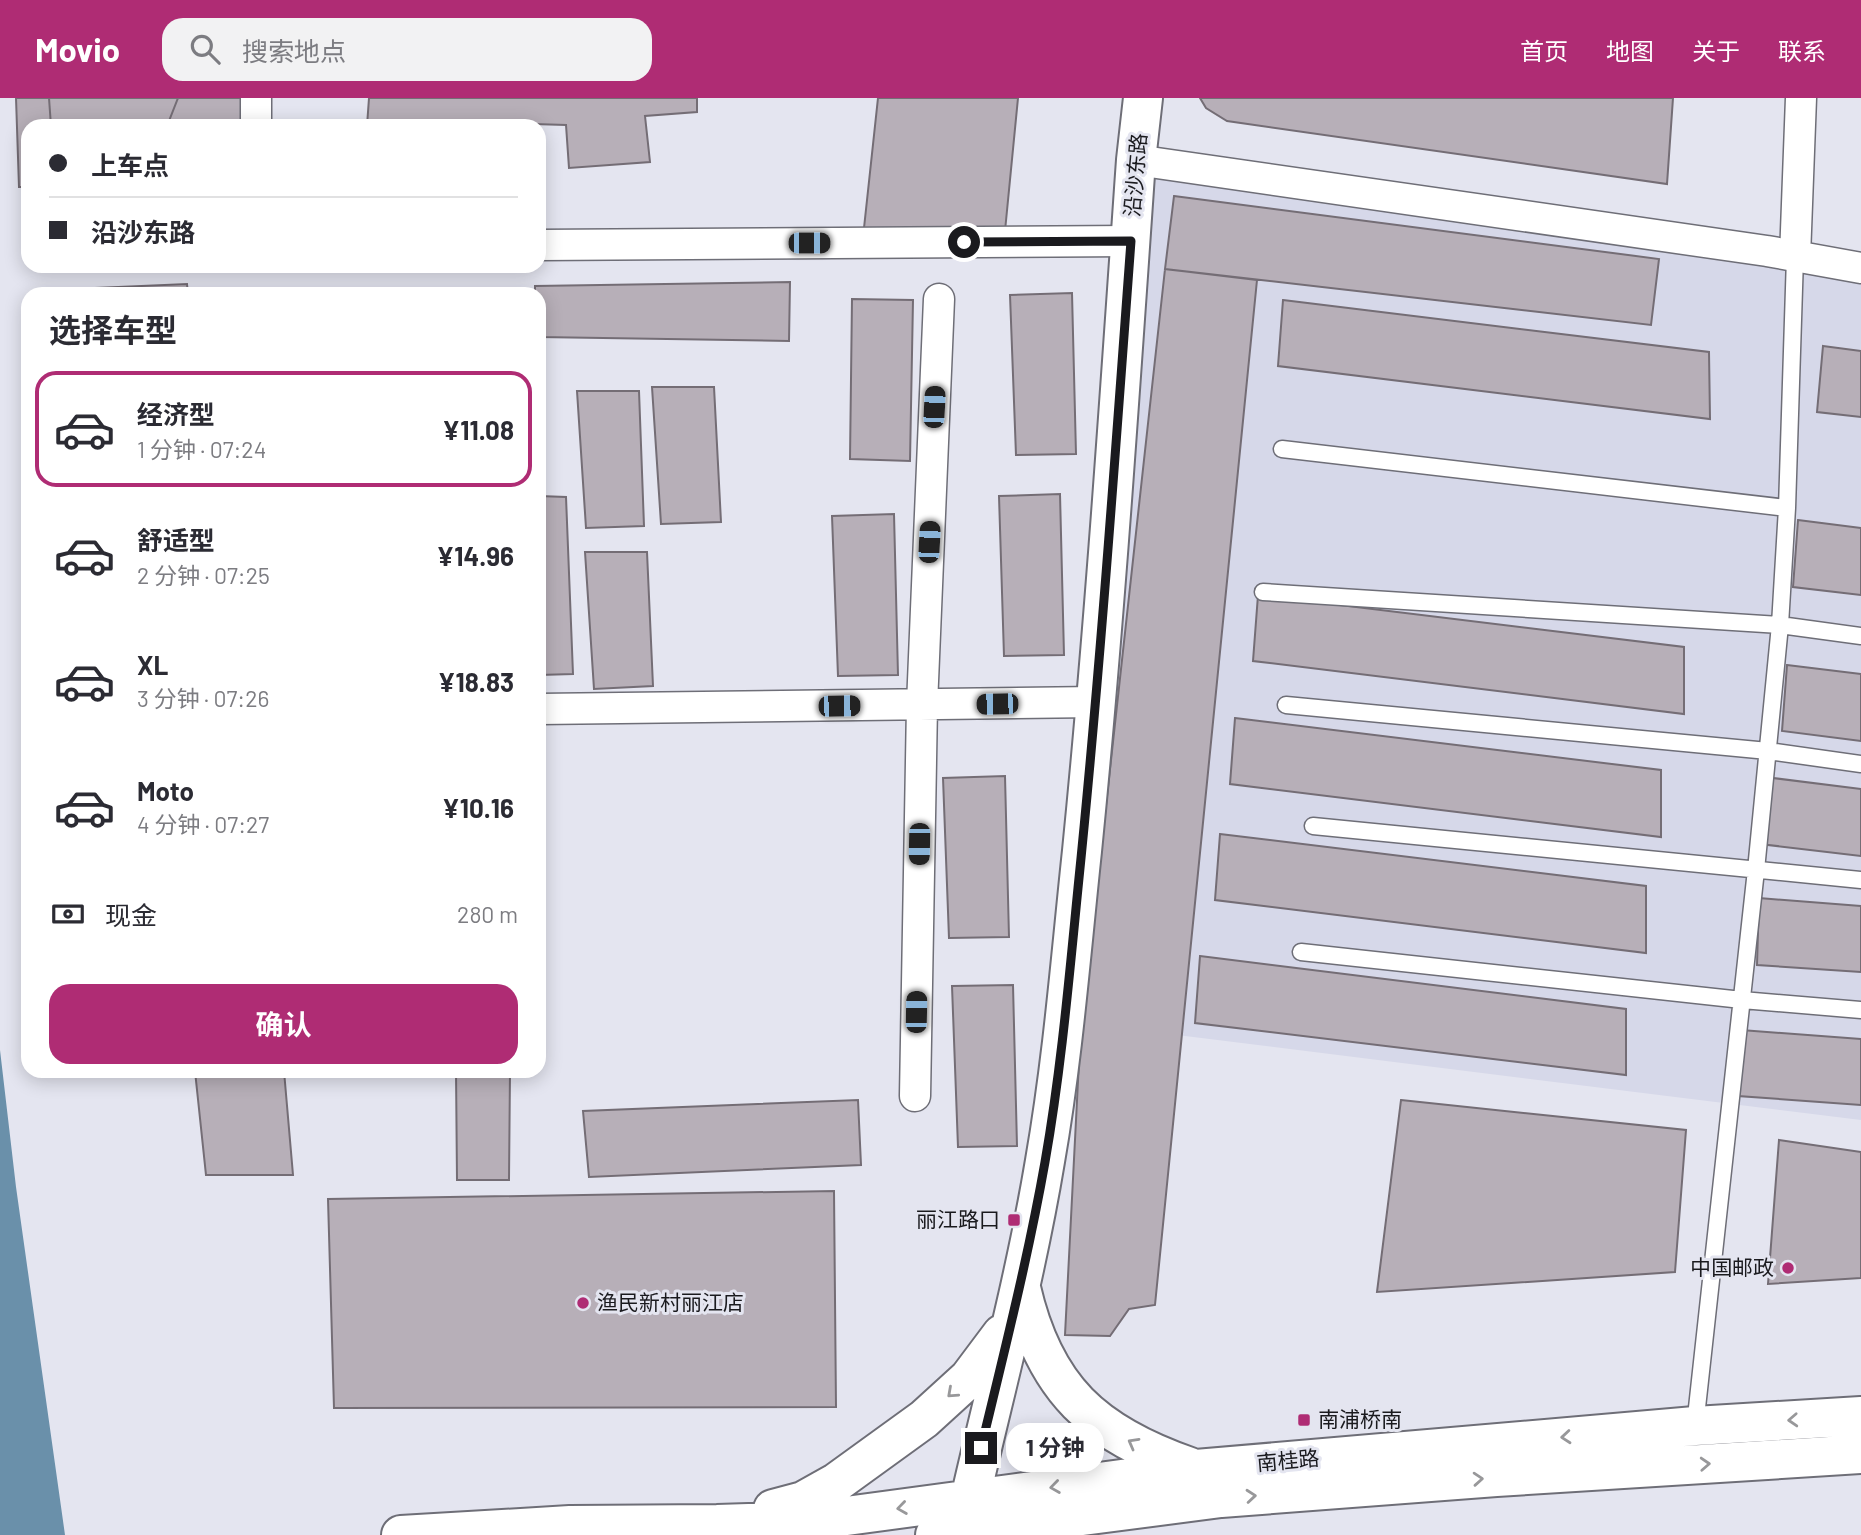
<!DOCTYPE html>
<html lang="zh">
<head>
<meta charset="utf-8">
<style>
  :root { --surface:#fff; --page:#f2f2f3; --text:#2b2b33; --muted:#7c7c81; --line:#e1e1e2; --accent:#af2c74 }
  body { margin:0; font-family:Barlow,"Noto Sans SC",sans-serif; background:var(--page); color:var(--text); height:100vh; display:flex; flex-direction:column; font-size:26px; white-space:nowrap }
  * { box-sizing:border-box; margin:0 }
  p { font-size:23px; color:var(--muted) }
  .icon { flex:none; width:38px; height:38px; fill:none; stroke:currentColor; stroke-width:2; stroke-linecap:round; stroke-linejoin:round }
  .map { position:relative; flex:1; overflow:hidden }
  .details { position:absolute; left:21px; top:189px; width:525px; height:791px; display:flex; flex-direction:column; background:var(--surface); border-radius:21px; box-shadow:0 4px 18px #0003 }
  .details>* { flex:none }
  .banner { position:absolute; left:21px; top:21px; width:525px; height:154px; border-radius:21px; box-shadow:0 4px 18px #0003; display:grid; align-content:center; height:154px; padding:0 28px; background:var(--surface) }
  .end { position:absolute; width:32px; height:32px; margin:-16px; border:9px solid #1a1a1e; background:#fff; box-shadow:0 0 0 4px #fff }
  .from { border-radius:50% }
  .bubble { position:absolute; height:49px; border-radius:21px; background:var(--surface); box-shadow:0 4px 18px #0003; font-size:23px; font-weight:700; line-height:49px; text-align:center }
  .car { position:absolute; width:21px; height:42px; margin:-21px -10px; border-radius:9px; box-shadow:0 0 5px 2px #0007; background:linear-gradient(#222 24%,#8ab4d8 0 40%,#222 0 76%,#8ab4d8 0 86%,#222 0) }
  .banner b { display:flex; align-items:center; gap:24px; height:66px; font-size:26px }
  .banner b+b { border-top:2px solid var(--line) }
  .banner i { width:18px; height:18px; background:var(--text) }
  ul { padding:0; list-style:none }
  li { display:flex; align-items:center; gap:21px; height:116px; margin:0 14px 10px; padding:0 14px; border:4px solid transparent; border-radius:21px }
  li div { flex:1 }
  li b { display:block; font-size:26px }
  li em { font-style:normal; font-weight:700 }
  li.active { border-color:var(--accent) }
  li>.icon { width:63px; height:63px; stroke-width:1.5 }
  h2 { padding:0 28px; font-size:32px; line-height:84px }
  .pay { display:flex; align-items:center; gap:18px; height:77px; padding:0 28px; font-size:26px }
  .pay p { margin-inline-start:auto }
  .primary-button { display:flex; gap:14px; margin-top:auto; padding:14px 28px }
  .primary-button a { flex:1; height:80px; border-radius:21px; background:var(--accent); color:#fff; font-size:28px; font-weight:700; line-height:80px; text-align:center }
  header { display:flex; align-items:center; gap:42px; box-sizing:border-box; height:98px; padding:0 35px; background:var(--accent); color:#fff }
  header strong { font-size:33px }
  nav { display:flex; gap:38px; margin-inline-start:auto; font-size:24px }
  .search { width:490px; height:63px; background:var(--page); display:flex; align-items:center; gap:18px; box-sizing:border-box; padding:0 24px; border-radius:21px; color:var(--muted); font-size:26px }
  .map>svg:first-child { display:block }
</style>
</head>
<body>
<header>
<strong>Movio</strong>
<div class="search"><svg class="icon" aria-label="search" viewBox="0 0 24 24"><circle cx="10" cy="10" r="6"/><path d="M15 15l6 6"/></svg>搜索地点</div>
<nav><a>首页</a><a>地图</a><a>关于</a><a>联系</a></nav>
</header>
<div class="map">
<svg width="1861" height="1437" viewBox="0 0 1861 1437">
  <rect width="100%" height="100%" fill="#e4e5f0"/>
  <!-- built -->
  <path fill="#d6d8e9" d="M 1136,62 L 1861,170 L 1861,1022 L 1064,923 Z"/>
  <!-- water -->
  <path fill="#6a90aa" d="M 0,952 L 16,1089 L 65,1437 L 0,1437 Z"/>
  <!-- building -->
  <path fill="#b7afb8" stroke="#746d75" stroke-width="2" d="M 16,0 L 178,0 L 167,28 L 28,28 L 28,89 L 19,89 Z
    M 49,0 L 246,0 L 246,28 L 51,28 Z
    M 369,0 L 697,0 L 697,14 L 645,18 L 650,64 L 569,70 L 566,27 L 467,24 L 468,28 L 367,28 Z
    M 878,0 L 1018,0 L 1005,133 L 864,130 Z
    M 1200,0 L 1673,0 L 1667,86 L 1227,23 L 1206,10 Z
    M 1174,98 L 1659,161 L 1651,227 L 1165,171 Z
    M 1165,171 L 1257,182 L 1155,1207 L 1129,1211 L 1110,1238 L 1065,1237 L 1080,944 Z
    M 790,184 L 789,243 L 539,239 L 539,196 L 535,196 L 535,188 Z
    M 187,186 L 188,196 L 97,196 L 96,190 Z
    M 1072,195 L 1076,356 L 1016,357 L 1010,197 Z
    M 852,201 L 913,202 L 910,363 L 850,361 Z
    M 1283,202 L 1709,254 L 1710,321 L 1278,268 Z
    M 1823,248 L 1861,253 L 1861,319 L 1817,314 Z
    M 652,289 L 714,289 L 721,424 L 661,426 Z
    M 577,293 L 639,293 L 644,428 L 586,430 Z
    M 1060,396 L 1064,557 L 1004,558 L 999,398 Z
    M 539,398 L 566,399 L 573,576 L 539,577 Z
    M 894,416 L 898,577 L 838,578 L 832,418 Z
    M 1798,422 L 1861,430 L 1861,497 L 1793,489 Z
    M 585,454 L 647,454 L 653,588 L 594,591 Z
    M 1258,497 L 1684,549 L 1684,616 L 1253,563 Z
    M 1787,567 L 1861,576 L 1861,643 L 1782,633 Z
    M 1235,620 L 1661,672 L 1661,739 L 1230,686 Z
    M 1005,678 L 1009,839 L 949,840 L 943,680 Z
    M 1765,679 L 1861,691 L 1861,758 L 1760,746 Z
    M 1220,736 L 1646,788 L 1646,855 L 1215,802 Z
    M 1759,800 L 1861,808 L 1861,874 L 1757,867 Z
    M 1200,858 L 1626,911 L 1626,977 L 1195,925 Z
    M 1013,887 L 1017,1048 L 958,1049 L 952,888 Z
    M 1741,932 L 1861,941 L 1861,1007 L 1738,998 Z
    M 195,973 L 284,973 L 293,1077 L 206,1077 Z
    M 456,973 L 510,973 L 509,1082 L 457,1082 Z
    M 858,1002 L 861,1067 L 589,1079 L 583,1013 Z
    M 1401,1002 L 1686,1032 L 1675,1174 L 1377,1194 Z
    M 1779,1042 L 1861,1054 L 1861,1180 L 1768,1186 Z
    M 834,1093 L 836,1309 L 334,1310 L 328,1101 Z"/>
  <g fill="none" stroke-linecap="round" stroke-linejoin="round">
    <defs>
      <path id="lane" d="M 1282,351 L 1787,410
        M 1263,494 L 1780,527 L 1861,538
        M 1286,607 L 1768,653 L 1861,666
        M 1313,728 L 1861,782
        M 1301,854 L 1742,902 L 1861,912
        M 1695,1328 L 1756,772 L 1780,527 L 1787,410 L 1795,159"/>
      <path id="street" d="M 256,0 L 256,28
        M 1136,62 L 1767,153 L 1861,170
        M 539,147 L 1131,143
        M 1795,159 L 1801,0
        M 539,611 L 1097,604
        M 915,998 L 922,607 L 939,201"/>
      <path id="secondary" d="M 1021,1190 C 1044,1291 1094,1336 1190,1369
        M 773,1411 L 803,1403 L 837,1384 L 924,1321 L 969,1280 L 1002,1236
        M 401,1437 L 570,1427 L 717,1426 L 809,1423 L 1196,1371 L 1695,1328 L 1861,1318
        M 935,1437 L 1221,1400 L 1496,1379 L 1861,1356
        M 971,1437 L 970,1401 C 996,1288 1026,1177 1045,1063 C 1063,960 1071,856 1082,753 C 1105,523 1120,292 1136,62 L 1143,0"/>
    </defs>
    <!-- lane casing -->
    <use href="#lane" stroke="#6e6e77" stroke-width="19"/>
    <!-- street casing -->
    <use href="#street" stroke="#6e6e77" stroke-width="33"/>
    <!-- secondary casing -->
    <use href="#secondary" stroke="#6e6e77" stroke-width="42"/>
    <!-- lane -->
    <use href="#lane" stroke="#fff" stroke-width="16"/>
    <!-- street -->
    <use href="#street" stroke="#fff" stroke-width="30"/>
    <!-- secondary -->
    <use href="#secondary" stroke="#fff" stroke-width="38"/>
  </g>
  <!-- one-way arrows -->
  <defs><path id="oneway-chevron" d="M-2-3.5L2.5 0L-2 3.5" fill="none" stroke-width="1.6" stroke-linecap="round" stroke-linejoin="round" transform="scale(1.75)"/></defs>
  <g stroke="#98989a">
    <use href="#oneway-chevron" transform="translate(952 1295) rotate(138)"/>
    <use href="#oneway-chevron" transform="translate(1793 1322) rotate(177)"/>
    <use href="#oneway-chevron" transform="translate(1566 1339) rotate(175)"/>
    <use href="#oneway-chevron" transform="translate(1133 1345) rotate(-151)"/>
    <use href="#oneway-chevron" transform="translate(1705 1366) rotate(-3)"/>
    <use href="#oneway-chevron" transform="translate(1478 1381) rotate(-4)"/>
    <use href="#oneway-chevron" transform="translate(1055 1389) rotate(172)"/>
    <use href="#oneway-chevron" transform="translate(1251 1398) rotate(-5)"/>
    <use href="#oneway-chevron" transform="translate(902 1410) rotate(172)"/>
  </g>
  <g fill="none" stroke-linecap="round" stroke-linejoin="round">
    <!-- route -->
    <path stroke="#1a1a1e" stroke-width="9" d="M 964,144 L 1131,143 C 1115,359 1100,575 1078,790 C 1069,881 1061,973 1045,1064 C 1028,1160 1004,1255 981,1350"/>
  </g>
  <!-- markers -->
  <g fill="#af2c74" stroke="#e4e5f0" stroke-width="2.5">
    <rect x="1007" y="1115" width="14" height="14" rx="3.5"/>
    <circle cx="1788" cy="1170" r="7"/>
    <circle cx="583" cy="1205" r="7"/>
    <rect x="1297" y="1315" width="14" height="14" rx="3.5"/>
  </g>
  <g text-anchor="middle" stroke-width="6" stroke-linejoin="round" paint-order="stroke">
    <!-- street labels -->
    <g font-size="21" fill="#1a1a1e" stroke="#e4e5f0">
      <text transform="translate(1136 77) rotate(-85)" y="7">沿沙东路</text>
      <text transform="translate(1288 1363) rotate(-5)" y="7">南桂路</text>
    </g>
    <!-- poi labels -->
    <g font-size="21" fill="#1a1a1e" stroke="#e4e5f0" text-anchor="end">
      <text x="1000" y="1129">丽江路口</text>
      <text x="1774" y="1177">中国邮政</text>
      <text x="597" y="1212" text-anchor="start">渔民新村丽江店</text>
      <text x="1318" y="1329" text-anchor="start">南浦桥南</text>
    </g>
  </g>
</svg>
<i class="end from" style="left:964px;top:144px"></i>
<i class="end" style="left:981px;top:1350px"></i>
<div class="bubble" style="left:1006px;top:1325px;width:98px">1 分钟</div>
<i class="car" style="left:809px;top:145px;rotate:90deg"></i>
<i class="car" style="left:934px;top:309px;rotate:3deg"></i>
<i class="car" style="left:929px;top:444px;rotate:3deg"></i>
<i class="car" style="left:997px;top:606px;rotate:269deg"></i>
<i class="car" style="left:839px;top:608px;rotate:89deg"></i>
<i class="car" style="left:919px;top:746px;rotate:181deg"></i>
<i class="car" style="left:916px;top:914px;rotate:1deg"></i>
<div class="banner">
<b><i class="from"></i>上车点</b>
<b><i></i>沿沙东路</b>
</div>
<section class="details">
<h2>选择车型</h2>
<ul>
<li class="active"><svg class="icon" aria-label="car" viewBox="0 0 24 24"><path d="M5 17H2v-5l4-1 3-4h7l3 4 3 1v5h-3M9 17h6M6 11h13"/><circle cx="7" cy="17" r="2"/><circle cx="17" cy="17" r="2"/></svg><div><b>经济型</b><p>1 分钟 · 07:24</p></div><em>¥11.08</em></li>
<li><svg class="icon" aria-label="car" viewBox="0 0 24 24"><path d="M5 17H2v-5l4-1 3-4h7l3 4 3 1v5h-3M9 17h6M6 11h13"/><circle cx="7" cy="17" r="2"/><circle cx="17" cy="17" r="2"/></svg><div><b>舒适型</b><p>2 分钟 · 07:25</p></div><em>¥14.96</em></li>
<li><svg class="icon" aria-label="car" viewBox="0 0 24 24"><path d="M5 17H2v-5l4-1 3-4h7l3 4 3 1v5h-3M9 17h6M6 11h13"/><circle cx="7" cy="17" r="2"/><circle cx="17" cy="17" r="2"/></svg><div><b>XL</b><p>3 分钟 · 07:26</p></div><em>¥18.83</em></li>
<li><svg class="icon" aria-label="car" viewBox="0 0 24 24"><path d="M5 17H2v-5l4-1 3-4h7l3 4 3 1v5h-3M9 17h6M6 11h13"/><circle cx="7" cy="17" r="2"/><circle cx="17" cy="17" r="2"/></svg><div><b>Moto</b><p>4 分钟 · 07:27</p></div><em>¥10.16</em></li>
</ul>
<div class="pay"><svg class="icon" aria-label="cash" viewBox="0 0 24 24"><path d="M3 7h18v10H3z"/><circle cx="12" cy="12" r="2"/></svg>现金<p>280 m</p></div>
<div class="primary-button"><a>确认</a></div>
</section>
</div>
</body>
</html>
